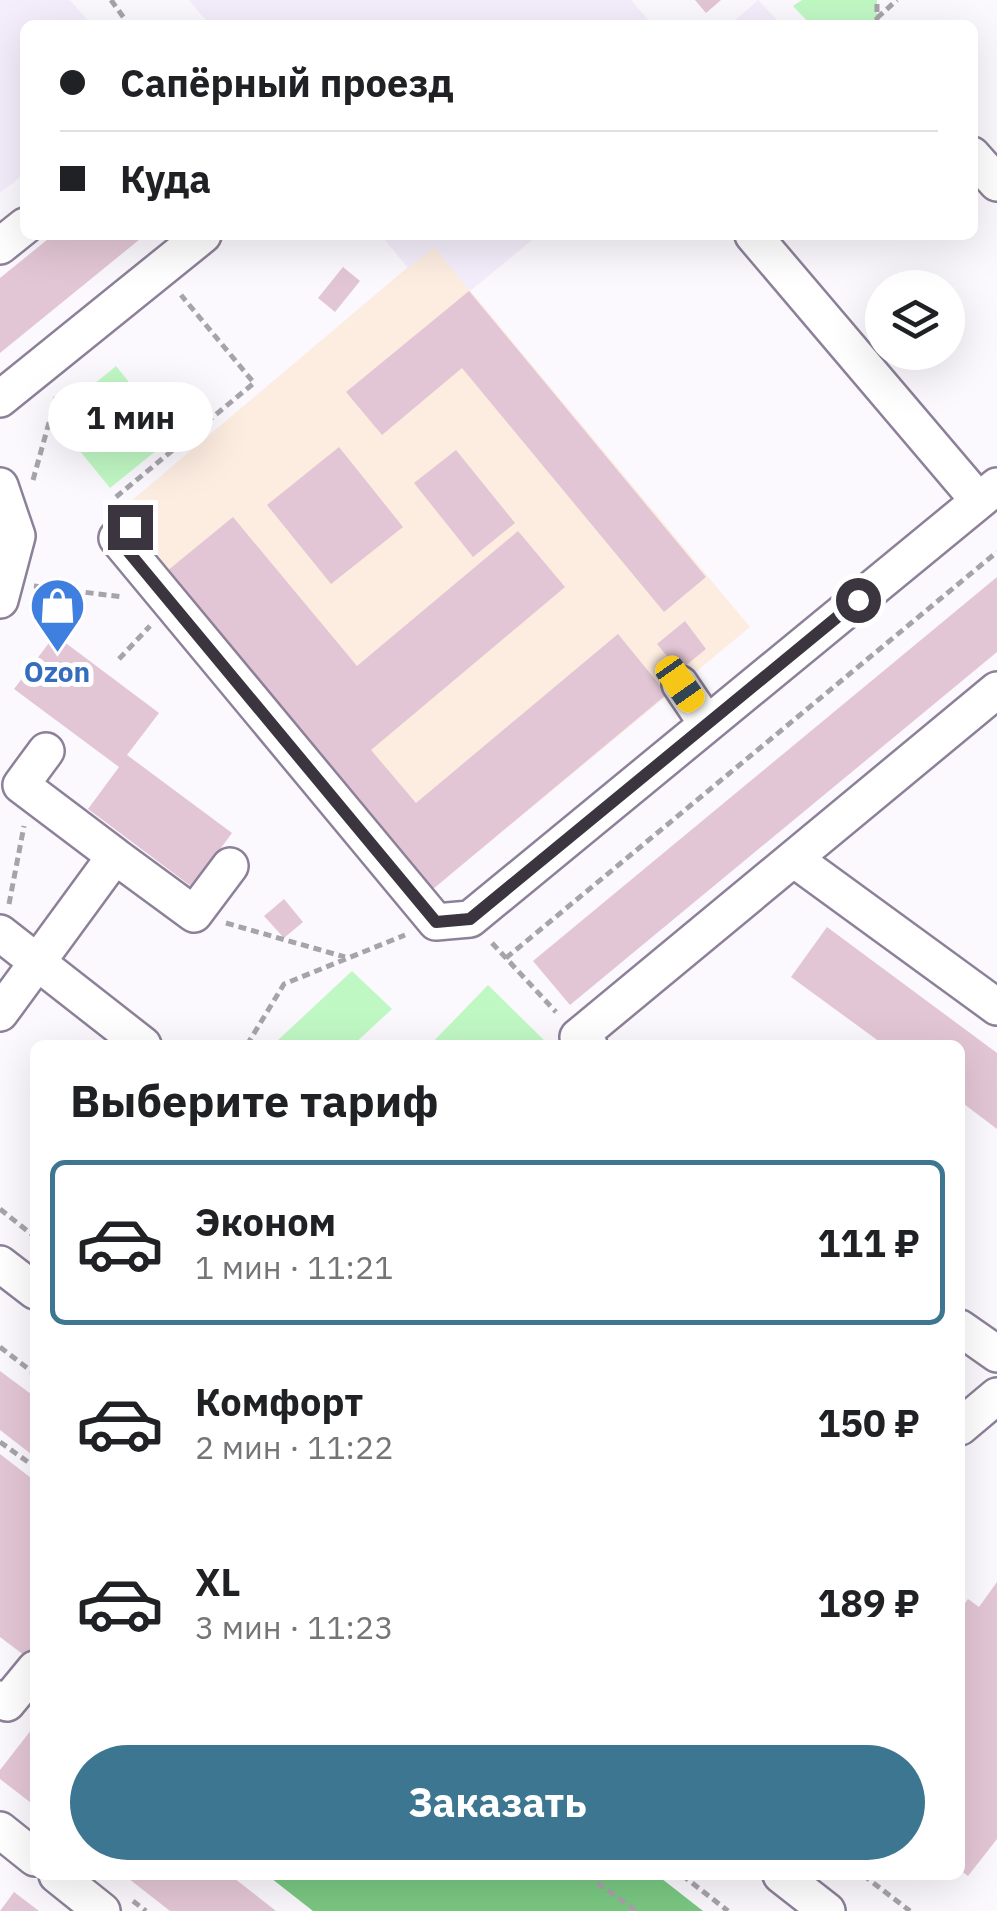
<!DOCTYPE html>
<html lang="ru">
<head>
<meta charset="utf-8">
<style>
  :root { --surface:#fff; --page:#f2f2f2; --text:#202124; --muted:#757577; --line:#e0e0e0; --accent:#3d7690 }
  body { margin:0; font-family:"IBM Plex Sans",sans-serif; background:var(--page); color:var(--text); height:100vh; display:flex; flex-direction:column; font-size:38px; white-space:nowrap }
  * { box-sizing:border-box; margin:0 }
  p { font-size:32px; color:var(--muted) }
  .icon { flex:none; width:55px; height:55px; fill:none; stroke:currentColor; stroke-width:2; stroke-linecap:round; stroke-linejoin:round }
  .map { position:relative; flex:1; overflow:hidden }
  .drawer { position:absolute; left:30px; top:1040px; width:935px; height:840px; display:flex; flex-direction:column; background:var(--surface); border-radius:15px; box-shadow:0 10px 40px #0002 }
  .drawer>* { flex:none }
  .banner { position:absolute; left:20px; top:20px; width:958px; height:220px; border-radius:15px; box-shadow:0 10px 40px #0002; display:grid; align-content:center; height:220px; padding:0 40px; background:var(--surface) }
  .buttons { position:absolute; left:865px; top:270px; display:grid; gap:20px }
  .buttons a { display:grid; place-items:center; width:100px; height:100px; border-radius:50%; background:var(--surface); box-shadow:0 10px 40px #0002; font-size:50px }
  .end { position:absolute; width:45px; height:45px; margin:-22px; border:12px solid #3a353f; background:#fff; box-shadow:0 0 0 5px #fff }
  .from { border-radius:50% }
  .bubble { position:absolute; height:70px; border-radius:35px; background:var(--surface); box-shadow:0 10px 40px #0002; font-size:32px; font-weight:700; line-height:70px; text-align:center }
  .car { position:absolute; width:30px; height:60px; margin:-30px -15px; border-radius:12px; box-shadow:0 0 8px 2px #0007; background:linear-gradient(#f5c518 24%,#345 0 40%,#f5c518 0 76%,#345 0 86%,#f5c518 0) }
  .banner b { display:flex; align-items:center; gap:35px; height:95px; font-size:38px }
  .banner b+b { border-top:2px solid var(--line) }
  .banner i { width:25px; height:25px; background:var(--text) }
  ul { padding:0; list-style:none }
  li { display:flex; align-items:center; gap:30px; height:165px; margin:0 20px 15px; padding:0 20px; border:5px solid transparent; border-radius:15px }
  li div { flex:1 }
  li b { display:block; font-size:38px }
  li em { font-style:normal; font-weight:700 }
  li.current { border-color:var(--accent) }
  li>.icon { width:90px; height:90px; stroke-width:1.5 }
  h2 { padding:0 40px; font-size:45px; line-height:120px }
  .action { display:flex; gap:20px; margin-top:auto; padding:20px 40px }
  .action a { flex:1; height:115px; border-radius:60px; background:var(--accent); color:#fff; font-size:40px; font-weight:700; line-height:115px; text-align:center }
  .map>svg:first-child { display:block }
</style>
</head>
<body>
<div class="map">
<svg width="997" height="1911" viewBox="0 0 997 1911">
  <rect width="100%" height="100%" fill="#fbf8fe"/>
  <!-- industrial -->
  <path fill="#fdece0" d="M 433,246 L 750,627 L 433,889 L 117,513 Z"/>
  <!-- built -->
  <path fill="#f4edfb" d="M 0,0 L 70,0 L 92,25 L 25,25 L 25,173 L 0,193 Z
    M 189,0 L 631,0 L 652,25 L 210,25 Z
    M 758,0 L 782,25 L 730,25 Z
    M 381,235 L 538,235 L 470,291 L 434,247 L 408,268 Z"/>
  <!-- green -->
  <path fill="#c0f8c4" d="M 802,0 L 877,0 L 877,25 L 811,25 L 793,6 Z
    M 116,366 L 173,437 L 110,488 L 53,418 Z
    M 352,971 L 392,1009 L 353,1045 L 280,1045 L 276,1042 Z
    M 488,985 L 549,1045 L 430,1045 Z"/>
  <!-- forest -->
  <path fill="#7ac882" d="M 267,1875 L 657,1875 L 703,1911 L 313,1911 Z"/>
  <!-- building -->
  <path fill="#e3c6d5" d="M 695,0 L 721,0 L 706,13 Z
    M 53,235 L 145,235 L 0,353 L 0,278 Z
    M 343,267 L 360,281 L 335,312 L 318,298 Z
    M 469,291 L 706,577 L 664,612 L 462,368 L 382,435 L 346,392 Z
    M 339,447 L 403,527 L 331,584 L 267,505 Z
    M 456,450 L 515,523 L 473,557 L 414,483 Z
    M 233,517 L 357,666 L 518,531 L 565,587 L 371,750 L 416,803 L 618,634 L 667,694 L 433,889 L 167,571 Z
    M 997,577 L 997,652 L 570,1005 L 533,961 Z
    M 685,621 L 706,649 L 679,671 L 657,644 Z
    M 55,635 L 159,713 L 127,755 L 232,833 L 192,887 L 88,809 L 119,767 L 14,689 Z
    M 284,899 L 303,922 L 284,938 L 264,916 Z
    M 827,927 L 997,1053 L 997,1129 L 960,1101 L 960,1045 L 884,1045 L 791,977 Z
    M 0,1371 L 35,1397 L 35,1457 L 0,1430 Z
    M 0,1454 L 35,1481 L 33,1662 L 0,1637 Z
    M 997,1582 L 997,1839 L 968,1876 L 960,1870 L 960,1610 L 968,1599 L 979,1607 Z
    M 35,1725 L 35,1806 L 0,1779 L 0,1770 Z
    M 124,1875 L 230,1875 L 276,1911 L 170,1911 Z
    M 14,1892 L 39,1911 L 0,1911 Z"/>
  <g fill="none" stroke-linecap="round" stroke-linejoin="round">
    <defs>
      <path id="minor" d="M 972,155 L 997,183
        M 753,235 L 979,501
        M 0,246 L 25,226
        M 0,399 L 203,235
        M 0,486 L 17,536 L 0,600
        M 130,527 L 117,538 L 436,922 L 470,919 L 997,486
        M 680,684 L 707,724
        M 115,856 L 194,914 L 230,866
        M 794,859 L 997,1007
        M 0,933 L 143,1045
        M 0,1013 L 115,856 L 21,785 L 46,751
        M 589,1045 L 578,1037 L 997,690
        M 0,1264 L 35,1291
        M 960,1328 L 997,1354
        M 960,1427 L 997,1396
        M 0,1699 L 7,1703 L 35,1669
        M 0,1830 L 35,1858
        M 57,1875 L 102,1911
        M 781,1875 L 827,1911"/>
    </defs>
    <!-- minor casing -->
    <use href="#minor" stroke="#8d8199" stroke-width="40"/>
    <!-- path -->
    <path stroke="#a7a3ab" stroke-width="5" stroke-dasharray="8 5" stroke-linecap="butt" d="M 111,0 L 129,25
      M 877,18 L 897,0
      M 877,25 L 877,0
      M 33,480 L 57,394
      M 116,497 L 254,383 L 181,295
      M 34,586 L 123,597
      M 119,659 L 150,626
      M 9,904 L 24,826
      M 226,923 L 345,957
      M 492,943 L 556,1012
      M 506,958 L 997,552
      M 247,1045 L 284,984 L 405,935
      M 0,1209 L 35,1237
      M 0,1347 L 35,1374
      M 0,1442 L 35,1467
      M 587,1875 L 636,1911
      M 682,1875 L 728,1911
      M 863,1875 L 910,1911
      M 133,1901 L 146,1911"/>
    <!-- minor -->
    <use href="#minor" stroke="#fff" stroke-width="35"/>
  </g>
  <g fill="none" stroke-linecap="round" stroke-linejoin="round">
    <!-- route -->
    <path stroke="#3a353f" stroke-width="12" d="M 130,527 L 117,538 L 436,922 L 470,919 L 858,600"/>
  </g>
  <!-- icons -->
  <defs>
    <symbol id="shop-pin" viewBox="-11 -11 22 30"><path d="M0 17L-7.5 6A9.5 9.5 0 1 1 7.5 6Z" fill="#3f7fe0" stroke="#fff"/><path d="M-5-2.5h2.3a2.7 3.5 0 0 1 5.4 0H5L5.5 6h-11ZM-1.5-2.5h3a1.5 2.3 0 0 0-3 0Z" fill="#fff"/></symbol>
  </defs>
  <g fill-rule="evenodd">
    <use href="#shop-pin" x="26" y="574" width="63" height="86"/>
  </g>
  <g text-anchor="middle" stroke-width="10" stroke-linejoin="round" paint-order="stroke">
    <!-- shop labels -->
    <g font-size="28" font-weight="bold" fill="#366cbe" stroke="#fff">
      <text x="57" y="682">Ozon</text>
    </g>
  </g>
</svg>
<div class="buttons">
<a><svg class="icon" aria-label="layers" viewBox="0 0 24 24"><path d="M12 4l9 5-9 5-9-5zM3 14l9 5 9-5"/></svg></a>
</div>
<i class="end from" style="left:858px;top:600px"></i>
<i class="end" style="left:130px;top:527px"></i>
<div class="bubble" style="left:48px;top:382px;width:165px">1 мин</div>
<i class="car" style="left:680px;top:684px;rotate:145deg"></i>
<div class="banner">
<b><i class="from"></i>Сапёрный проезд</b>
<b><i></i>Куда</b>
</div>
<section class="drawer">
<h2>Выберите тариф</h2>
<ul>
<li class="current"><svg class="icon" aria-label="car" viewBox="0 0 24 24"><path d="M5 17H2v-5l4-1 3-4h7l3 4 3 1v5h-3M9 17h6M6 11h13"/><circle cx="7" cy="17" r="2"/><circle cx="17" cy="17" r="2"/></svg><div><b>Эконом</b><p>1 мин · 11:21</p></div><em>111 ₽</em></li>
<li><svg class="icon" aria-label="car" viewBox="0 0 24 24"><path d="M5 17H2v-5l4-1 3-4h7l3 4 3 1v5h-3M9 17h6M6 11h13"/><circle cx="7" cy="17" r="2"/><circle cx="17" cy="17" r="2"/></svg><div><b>Комфорт</b><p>2 мин · 11:22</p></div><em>150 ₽</em></li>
<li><svg class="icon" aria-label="car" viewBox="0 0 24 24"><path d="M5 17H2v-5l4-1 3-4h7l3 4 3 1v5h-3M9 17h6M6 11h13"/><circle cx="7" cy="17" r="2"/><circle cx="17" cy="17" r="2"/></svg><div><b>XL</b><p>3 мин · 11:23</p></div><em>189 ₽</em></li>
</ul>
<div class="action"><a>Заказать</a></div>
</section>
</div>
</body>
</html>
